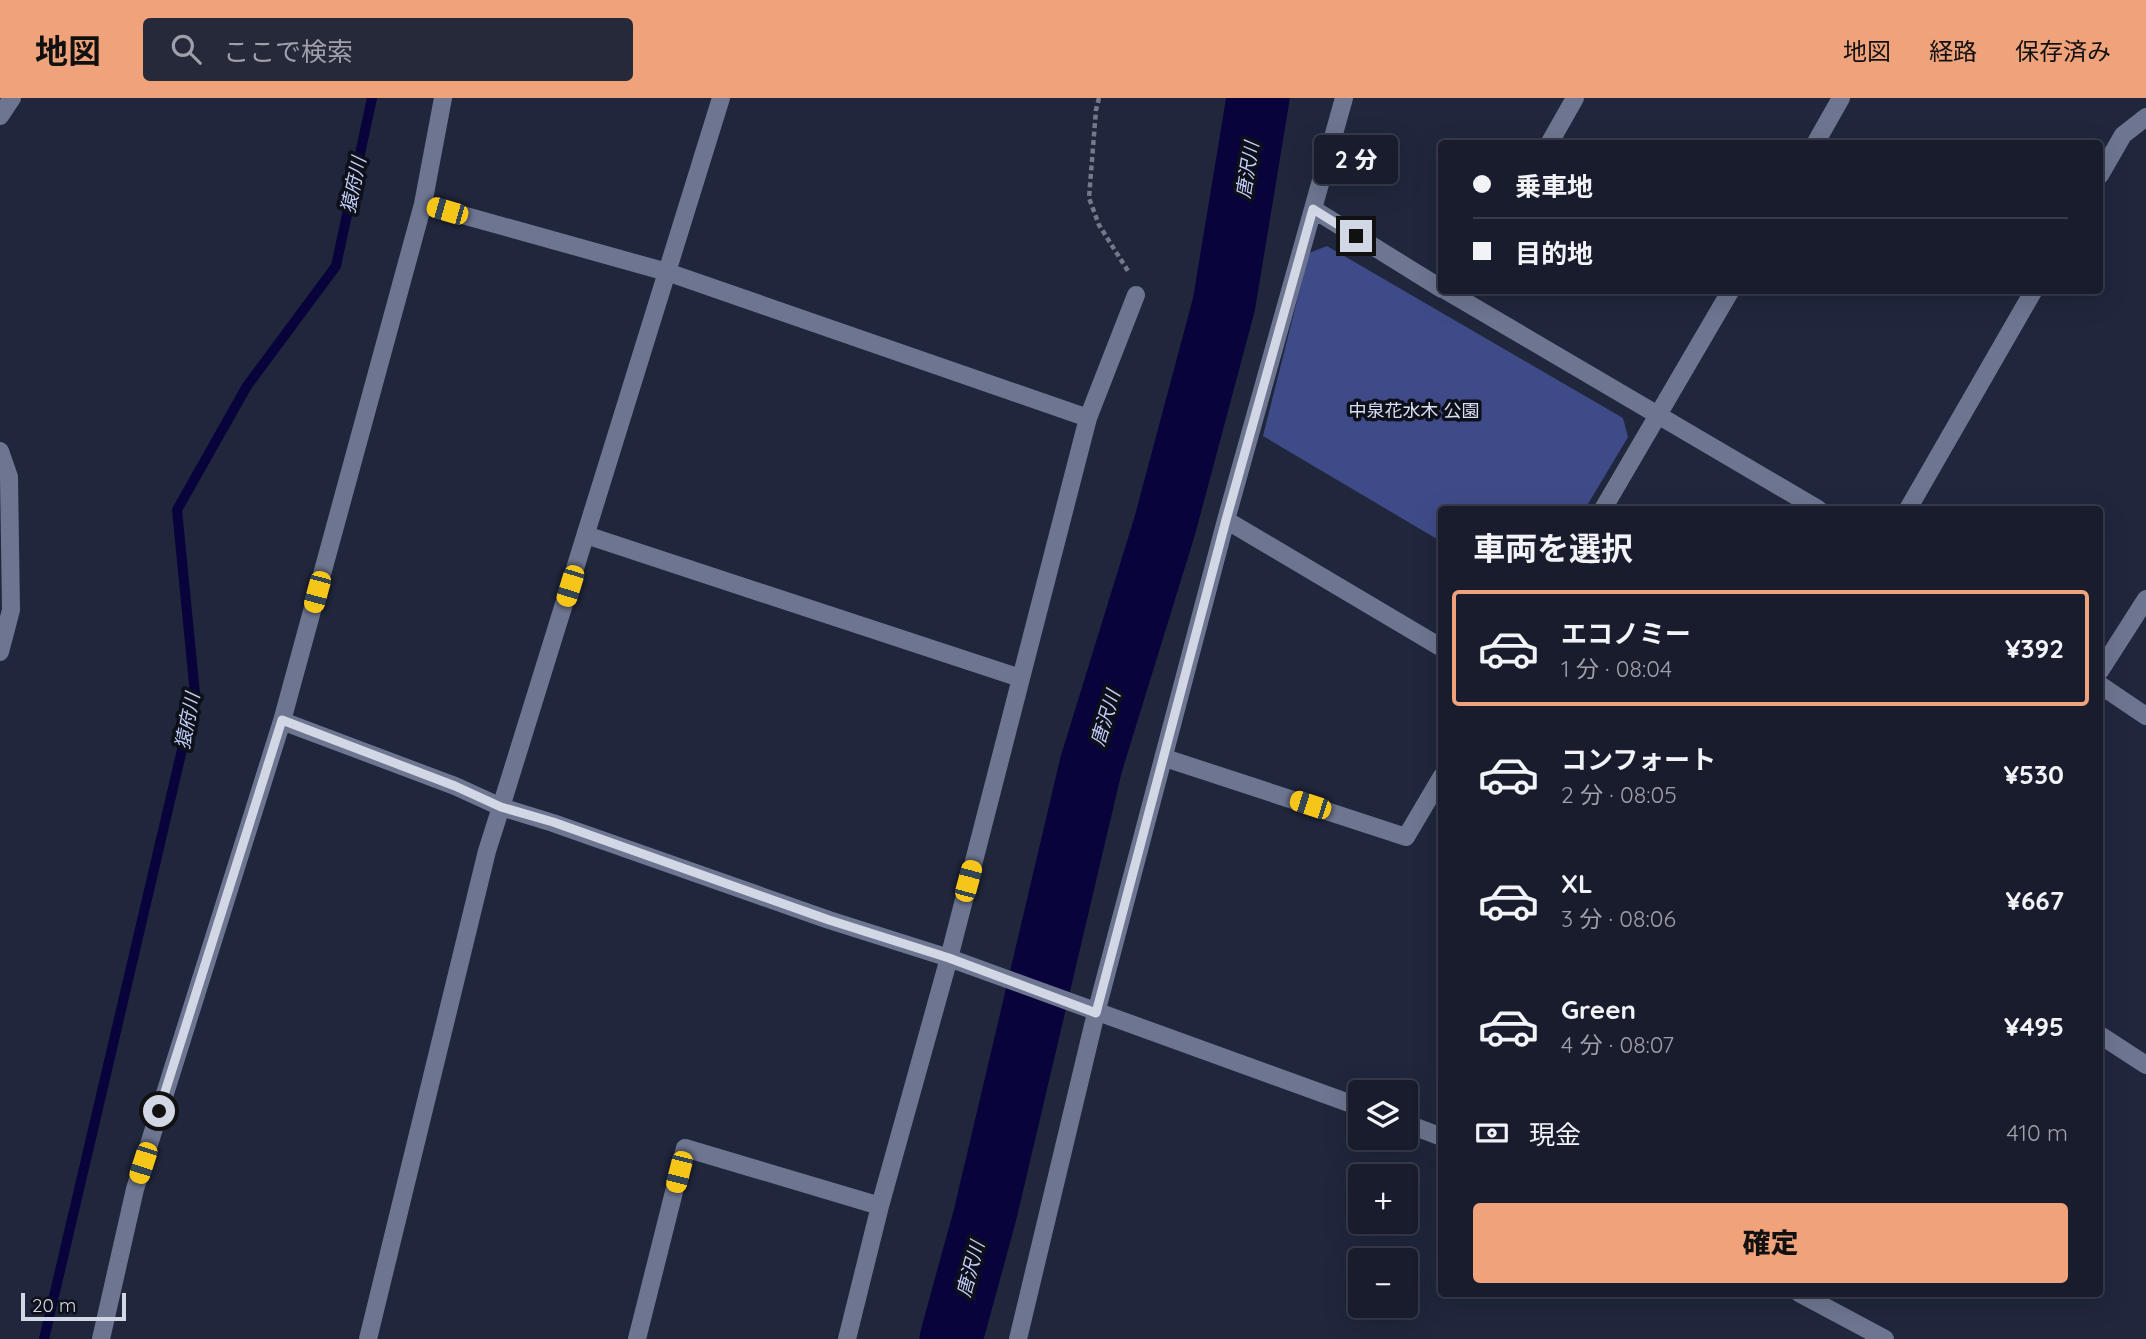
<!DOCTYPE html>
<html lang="ja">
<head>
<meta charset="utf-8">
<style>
  :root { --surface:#181c2d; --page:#252939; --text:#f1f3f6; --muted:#9fa1aa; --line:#363a49; --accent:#f0a27a }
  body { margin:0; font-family:Quicksand,"Noto Sans JP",sans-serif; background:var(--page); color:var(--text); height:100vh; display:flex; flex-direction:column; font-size:26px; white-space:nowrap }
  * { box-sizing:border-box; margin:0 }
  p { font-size:23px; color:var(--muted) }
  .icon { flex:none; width:38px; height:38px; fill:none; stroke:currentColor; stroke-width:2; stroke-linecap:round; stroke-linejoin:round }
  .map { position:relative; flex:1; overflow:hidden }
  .details { position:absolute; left:1438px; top:408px; width:665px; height:791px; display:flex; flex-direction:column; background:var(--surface); border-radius:7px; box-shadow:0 7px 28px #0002,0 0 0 2px var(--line) }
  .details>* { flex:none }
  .banner { position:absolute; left:1438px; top:42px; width:665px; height:154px; border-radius:7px; box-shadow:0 7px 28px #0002,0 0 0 2px var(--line); display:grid; align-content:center; height:154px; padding:0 35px; background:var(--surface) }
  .fabs { position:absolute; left:1348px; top:982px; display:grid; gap:14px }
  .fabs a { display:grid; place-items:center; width:70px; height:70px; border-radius:7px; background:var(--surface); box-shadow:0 7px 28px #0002,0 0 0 2px var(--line); font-size:35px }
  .scale { position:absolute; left:21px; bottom:18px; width:105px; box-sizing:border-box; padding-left:7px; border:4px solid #d2d7e6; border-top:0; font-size:19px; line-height:24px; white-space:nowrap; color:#d2d7e6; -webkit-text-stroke:5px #0d0f19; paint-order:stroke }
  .end { position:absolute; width:32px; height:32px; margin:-16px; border:9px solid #d2d7e6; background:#111; box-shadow:0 0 0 4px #111 }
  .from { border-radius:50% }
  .bubble { position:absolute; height:49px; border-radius:7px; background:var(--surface); box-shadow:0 7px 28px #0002,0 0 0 2px var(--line); font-size:23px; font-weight:800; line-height:49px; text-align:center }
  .car { position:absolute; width:21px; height:42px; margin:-21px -10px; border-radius:9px; box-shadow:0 0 5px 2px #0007; background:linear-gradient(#f5c518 24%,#345 0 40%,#f5c518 0 76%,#345 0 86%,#f5c518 0) }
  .banner b { display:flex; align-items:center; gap:24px; height:66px; font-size:26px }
  .banner b+b { border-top:2px solid var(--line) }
  .banner i { width:18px; height:18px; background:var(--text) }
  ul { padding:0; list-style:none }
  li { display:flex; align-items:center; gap:21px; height:116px; margin:0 14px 10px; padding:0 21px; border:4px solid transparent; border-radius:7px }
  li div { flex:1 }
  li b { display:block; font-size:26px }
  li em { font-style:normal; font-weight:800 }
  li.current { border-color:var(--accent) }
  li>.icon { width:63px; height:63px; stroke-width:1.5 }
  h2 { padding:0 35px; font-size:32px; line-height:84px }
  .pay { display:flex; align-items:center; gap:18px; height:77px; padding:0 35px; font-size:26px }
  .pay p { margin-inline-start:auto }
  .action { display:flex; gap:14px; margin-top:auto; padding:14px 35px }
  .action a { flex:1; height:80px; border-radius:7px; background:var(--accent); color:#111; font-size:28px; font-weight:800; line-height:80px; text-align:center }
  header { display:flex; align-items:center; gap:42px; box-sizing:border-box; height:98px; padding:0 35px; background:var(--accent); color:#111 }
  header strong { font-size:33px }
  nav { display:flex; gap:38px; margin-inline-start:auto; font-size:24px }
  .search { width:490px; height:63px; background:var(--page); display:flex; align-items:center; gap:18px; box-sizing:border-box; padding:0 24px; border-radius:7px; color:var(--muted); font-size:26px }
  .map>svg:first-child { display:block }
</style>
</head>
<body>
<header>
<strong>地図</strong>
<div class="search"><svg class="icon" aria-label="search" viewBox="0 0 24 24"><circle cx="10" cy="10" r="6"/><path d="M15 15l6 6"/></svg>ここで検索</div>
<nav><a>地図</a><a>経路</a><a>保存済み</a></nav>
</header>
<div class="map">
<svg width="2146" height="1241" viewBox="0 0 2146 1241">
  <rect width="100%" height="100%" fill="#20263c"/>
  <!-- green -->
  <path fill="#3f4b88" d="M 1327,148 L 1623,320 L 1628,339 L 1585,411 L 1442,411 L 1442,444 L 1263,338 L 1309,155 Z"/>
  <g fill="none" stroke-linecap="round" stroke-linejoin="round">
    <!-- stream -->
    <path stroke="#08043b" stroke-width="10" d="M 44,1241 L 195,596 L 177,412 L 247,288 L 336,168 L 372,0"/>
    <!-- river -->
    <path stroke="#08043b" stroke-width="63" d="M 951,1241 L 985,1117 L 1091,667 L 1165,427 L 1224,206 L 1258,0"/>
    <!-- path -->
    <path stroke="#73798b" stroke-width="4.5" stroke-dasharray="5 3.5" stroke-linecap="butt" d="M 1099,0 L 1096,12 L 1089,100 L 1099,127 L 1128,173"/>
    <!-- minor -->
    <path stroke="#6e7590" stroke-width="18" d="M 0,18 L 12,0
      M 1549,46 L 1575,0
      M 1815,46 L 1841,0
      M 2100,77 L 2123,37 L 2146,19
      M 423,106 L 667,174 L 1088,320
      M 1313,111 L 1442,191
      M 1445,192 L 1818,411
      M 0,353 L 9,379 L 11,512 L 0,554
      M 1603,411 L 1731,192
      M 1908,411 L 2034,192
      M 1226,422 L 1442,550
      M 586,437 L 1020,580
      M 2100,573 L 2146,501
      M 2100,587 L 2146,618
      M 282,623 L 455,688 L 501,709 L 721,0
      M 1165,660 L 1406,739 L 1442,678
      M 2100,937 L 2146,967
      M 1405,1025 L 1442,1039
      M 1799,1195 L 1885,1241
      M 101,1241 L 135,1091 L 282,623 L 423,106 L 443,0
      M 368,1241 L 487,753 L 501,709 L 553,725 L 829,822 L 949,860 L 1360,1009
      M 637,1241 L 685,1050 L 880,1108
      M 847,1241 L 880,1108 L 949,860 L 1088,320 L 1136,197
      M 1018,1241 L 1096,915 L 1226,422 L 1344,0"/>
  </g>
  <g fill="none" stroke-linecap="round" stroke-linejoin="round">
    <!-- route -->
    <path stroke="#d2d7e6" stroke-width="9" d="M 159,1013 L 282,622 L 455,688 L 501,709 L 553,724 L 829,822 L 949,860 L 1096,915 L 1226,422 L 1313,111 L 1356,138"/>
  </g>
  <g text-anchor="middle" stroke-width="7" stroke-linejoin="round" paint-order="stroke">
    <!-- park labels -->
    <g font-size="18" fill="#d9e0f6" stroke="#0d0f19">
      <text x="1414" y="319">中泉花水木 公園</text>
    </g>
    <!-- water labels -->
    <g font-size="19" font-style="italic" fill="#c2cdf8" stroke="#0d0f19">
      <text transform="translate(1247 72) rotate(-81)" y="7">唐沢川</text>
      <text transform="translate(353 87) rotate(-78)" y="7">猿府川</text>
      <text transform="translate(1105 620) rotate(-73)" y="7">唐沢川</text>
      <text transform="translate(187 623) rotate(-79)" y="7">猿府川</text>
      <text transform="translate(970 1171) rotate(-75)" y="7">唐沢川</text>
    </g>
  </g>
</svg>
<div class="fabs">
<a><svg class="icon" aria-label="layers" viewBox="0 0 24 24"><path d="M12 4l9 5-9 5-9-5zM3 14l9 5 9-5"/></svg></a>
<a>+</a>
<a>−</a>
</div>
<div class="scale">20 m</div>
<i class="end from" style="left:159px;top:1013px"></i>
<i class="end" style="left:1356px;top:138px"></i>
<div class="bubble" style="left:1314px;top:37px;width:84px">2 分</div>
<i class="car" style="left:447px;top:113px;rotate:286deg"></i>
<i class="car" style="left:570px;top:488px;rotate:197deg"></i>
<i class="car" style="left:317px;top:494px;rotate:195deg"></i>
<i class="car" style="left:1310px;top:707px;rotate:288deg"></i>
<i class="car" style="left:968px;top:783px;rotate:15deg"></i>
<i class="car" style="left:143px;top:1065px;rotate:198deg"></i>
<i class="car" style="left:679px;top:1074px;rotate:194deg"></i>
<div class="banner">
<b><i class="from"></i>乗車地</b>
<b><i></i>目的地</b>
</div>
<section class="details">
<h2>車両を選択</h2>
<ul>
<li class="current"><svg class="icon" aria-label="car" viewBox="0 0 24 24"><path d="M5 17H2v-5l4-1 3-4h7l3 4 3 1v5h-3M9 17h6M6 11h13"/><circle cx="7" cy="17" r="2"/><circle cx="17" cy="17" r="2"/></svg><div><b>エコノミー</b><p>1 分 · 08:04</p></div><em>¥392</em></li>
<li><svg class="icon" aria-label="car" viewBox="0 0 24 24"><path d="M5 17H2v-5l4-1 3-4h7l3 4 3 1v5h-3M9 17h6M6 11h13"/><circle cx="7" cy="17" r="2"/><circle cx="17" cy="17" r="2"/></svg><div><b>コンフォート</b><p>2 分 · 08:05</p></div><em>¥530</em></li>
<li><svg class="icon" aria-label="car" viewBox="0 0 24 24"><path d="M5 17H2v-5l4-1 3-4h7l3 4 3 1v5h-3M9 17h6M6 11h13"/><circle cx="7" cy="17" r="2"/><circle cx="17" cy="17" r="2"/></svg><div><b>XL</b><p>3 分 · 08:06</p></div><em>¥667</em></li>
<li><svg class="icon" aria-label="car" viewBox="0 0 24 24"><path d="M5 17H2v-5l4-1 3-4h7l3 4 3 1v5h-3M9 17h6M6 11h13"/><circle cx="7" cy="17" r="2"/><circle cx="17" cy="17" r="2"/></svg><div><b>Green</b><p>4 分 · 08:07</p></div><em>¥495</em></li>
</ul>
<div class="pay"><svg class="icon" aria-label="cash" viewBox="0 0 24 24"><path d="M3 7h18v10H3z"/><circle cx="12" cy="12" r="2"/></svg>現金<p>410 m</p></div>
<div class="action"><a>確定</a></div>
</section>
</div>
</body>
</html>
